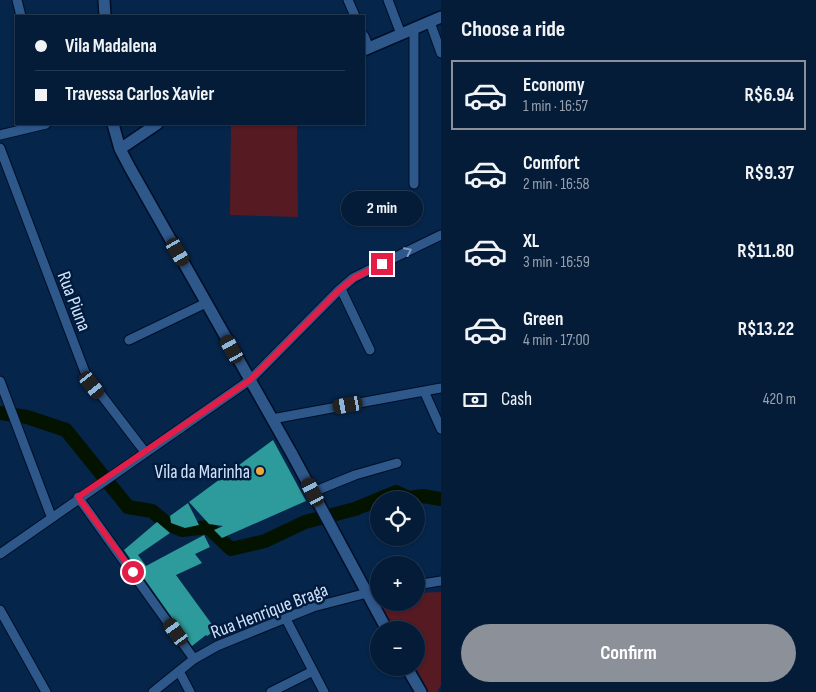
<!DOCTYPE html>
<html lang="en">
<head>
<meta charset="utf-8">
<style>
  :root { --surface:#041c38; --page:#122943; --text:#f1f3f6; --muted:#97a1ae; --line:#253a53; --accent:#8c9099 }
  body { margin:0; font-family:"Sofia Sans Condensed",sans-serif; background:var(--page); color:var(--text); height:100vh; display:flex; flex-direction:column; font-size:19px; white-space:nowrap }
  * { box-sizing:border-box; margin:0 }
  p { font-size:16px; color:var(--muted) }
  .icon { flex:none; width:28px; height:28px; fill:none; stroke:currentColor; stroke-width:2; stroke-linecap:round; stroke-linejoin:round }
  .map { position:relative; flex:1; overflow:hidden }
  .panel { display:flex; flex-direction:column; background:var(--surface); width:375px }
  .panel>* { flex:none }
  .hud { position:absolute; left:15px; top:15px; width:350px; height:110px; border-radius:0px; box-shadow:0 1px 4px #0004,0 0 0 1px var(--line); display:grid; align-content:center; height:110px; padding:0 20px; background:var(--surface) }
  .controls { position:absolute; left:370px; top:491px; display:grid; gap:10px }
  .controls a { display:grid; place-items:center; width:55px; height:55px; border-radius:50%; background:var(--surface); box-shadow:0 1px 4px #0004,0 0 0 1px var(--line); font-size:25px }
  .end { position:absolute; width:22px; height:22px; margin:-11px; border:6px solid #e11d48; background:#fff; box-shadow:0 0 0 2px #fff }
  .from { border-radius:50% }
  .bubble { position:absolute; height:35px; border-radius:18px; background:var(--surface); box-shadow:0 1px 4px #0004,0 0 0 1px var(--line); font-size:16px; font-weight:700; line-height:35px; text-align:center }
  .car { position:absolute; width:15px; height:30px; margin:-15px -8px; border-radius:6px; box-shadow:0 0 4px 1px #0007; background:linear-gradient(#222 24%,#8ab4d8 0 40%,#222 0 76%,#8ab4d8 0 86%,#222 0) }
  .hud b { display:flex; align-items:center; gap:18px; height:48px; font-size:19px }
  .hud b+b { border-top:1px solid var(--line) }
  .hud i { width:12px; height:12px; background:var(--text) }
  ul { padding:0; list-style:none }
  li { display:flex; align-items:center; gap:15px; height:70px; margin:0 10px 8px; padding:0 10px; border:2px solid transparent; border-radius:0px }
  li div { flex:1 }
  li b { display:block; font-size:19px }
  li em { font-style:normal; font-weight:700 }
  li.active { border-color:var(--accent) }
  li>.icon { width:45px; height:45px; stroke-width:1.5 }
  h2 { padding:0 20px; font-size:22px; line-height:60px }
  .pay { display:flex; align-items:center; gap:12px; height:55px; padding:0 20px; font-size:19px }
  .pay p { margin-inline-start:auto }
  .action { display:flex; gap:10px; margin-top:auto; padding:10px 20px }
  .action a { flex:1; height:58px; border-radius:30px; background:var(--accent); color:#fff; font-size:20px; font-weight:700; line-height:58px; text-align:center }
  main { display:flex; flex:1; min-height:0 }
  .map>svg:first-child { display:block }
</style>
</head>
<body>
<main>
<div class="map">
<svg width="441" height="692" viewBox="0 0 441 692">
  <rect width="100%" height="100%" fill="#06254a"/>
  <!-- green -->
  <path fill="#561a23" d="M 231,124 L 297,124 L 298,217 L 230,215 Z
    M 441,592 L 441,685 L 437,692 L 429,692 L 416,668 L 416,630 L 395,630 L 380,603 L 416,602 L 416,593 Z"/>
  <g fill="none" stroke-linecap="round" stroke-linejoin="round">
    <!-- river -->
    <path stroke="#041300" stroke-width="14" d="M 0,413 L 27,417 L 66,430 L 128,507 L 152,511 L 169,525 L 182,530 L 208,527 L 231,549 L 265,541 L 305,522 L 355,509 L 396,492 L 409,498 L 423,496 L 441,499"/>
  </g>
  <!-- building -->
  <path fill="#2d9b9b" d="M 273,440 L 306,501 L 222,538 L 214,530 L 223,526 L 209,524 L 189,502 Z
    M 188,503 L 199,525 L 185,528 L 171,523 L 170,516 Z
    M 157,522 L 170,533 L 138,555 L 146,566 L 204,535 L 210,547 L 195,554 L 202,563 L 176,575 L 216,630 L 207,636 L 206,635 L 192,646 L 124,550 Z"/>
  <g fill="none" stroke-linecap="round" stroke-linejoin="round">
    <defs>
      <path id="street" d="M 17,0 L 21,16
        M 348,0 L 355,16
        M 388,0 L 401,34
        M 430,22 L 441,53
        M 364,36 L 369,48
        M 0,135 L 46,124
        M 0,148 L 86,375 L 145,452
        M 414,184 L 414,29
        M 341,289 L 370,350
        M 129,340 L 206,303
        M 0,381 L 51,516
        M 424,391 L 441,429
        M 272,419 L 441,388
        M 313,492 L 355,475 L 397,463
        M 78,497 L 194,659
        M 0,554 L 250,380 L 338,291 L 353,278 L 367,271 L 441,235
        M 416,585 L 441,581
        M 0,610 L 46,692
        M 286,619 L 324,692
        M 179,671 L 190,692
        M 153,692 L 194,659 L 217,646 L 313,607 L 379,590
        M 271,692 L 313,671"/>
      <path id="secondary" d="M 104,0 L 105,16
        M 364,50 L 441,17
        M 113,124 L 120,149 L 130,168 L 292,454 L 387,630
        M 120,149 L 157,124
        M 407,668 L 421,692"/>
    </defs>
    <!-- street casing -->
    <use href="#street" stroke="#000e26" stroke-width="11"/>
    <!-- secondary casing -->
    <use href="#secondary" stroke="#000e26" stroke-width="14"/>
    <!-- street -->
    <use href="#street" stroke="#2e578a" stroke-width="9"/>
    <!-- secondary -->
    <use href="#secondary" stroke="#2e578a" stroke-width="11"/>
  </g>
  <!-- one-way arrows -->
  <defs><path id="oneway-chevron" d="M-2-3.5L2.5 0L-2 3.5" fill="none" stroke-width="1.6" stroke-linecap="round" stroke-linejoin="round" transform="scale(1.25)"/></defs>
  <use stroke="#809ec3" href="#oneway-chevron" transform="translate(408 251) rotate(-26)"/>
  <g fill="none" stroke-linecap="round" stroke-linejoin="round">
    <!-- route -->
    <path stroke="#e11d48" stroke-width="6" d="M 133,572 L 78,497 L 250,380 L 338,291 L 354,278 L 382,264"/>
  </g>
  <!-- markers -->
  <circle fill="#eda83b" stroke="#001b3e" stroke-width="2" cx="260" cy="471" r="5"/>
  <g text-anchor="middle" stroke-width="5" stroke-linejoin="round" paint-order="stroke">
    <!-- street labels -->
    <g font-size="19" fill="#d2e4fc" stroke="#001b3e">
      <text transform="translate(75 301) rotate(69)" y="7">Rua Piuna</text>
      <text transform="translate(269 610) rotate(-21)" y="7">Rua Henrique Braga</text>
    </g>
    <!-- poi labels -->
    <g font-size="19" fill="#d2e4fc" stroke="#001b3e" text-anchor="end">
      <text x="250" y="478">Vila da Marinha</text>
    </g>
  </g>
</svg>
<div class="controls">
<a><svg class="icon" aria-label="locate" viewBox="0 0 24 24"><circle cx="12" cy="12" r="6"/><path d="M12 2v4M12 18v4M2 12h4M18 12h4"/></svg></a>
<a>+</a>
<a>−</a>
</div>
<i class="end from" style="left:133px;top:572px"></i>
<i class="end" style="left:382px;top:264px"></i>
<div class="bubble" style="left:341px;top:191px;width:82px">2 min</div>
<i class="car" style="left:178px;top:252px;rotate:150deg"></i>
<i class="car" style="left:232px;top:349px;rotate:331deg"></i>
<i class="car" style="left:92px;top:385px;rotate:142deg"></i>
<i class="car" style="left:348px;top:405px;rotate:260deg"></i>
<i class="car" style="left:313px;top:492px;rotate:332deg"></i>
<i class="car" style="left:176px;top:632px;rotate:324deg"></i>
<div class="hud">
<b><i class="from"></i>Vila Madalena</b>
<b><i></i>Travessa Carlos Xavier</b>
</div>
</div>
<section class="panel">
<h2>Choose a ride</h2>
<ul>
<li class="active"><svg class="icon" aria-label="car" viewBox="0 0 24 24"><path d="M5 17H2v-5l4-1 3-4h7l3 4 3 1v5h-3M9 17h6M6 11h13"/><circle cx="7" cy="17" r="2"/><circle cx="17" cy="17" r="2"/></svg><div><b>Economy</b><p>1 min · 16:57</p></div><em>R$6.94</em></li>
<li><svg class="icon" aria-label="car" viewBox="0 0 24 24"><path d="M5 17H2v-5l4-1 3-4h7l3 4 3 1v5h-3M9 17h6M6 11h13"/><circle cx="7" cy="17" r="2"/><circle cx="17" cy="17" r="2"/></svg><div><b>Comfort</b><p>2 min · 16:58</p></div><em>R$9.37</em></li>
<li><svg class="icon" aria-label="car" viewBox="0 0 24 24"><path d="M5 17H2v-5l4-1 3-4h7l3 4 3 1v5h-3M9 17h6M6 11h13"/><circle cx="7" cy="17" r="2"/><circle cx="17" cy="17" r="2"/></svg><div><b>XL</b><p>3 min · 16:59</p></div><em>R$11.80</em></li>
<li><svg class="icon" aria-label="car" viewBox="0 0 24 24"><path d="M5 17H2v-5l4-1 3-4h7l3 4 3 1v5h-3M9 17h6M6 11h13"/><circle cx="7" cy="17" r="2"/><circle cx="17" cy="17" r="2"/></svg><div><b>Green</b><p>4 min · 17:00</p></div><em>R$13.22</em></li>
</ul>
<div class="pay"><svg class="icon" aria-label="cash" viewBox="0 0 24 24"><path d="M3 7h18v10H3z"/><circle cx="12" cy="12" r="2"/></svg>Cash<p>420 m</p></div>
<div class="action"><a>Confirm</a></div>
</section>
</main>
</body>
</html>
